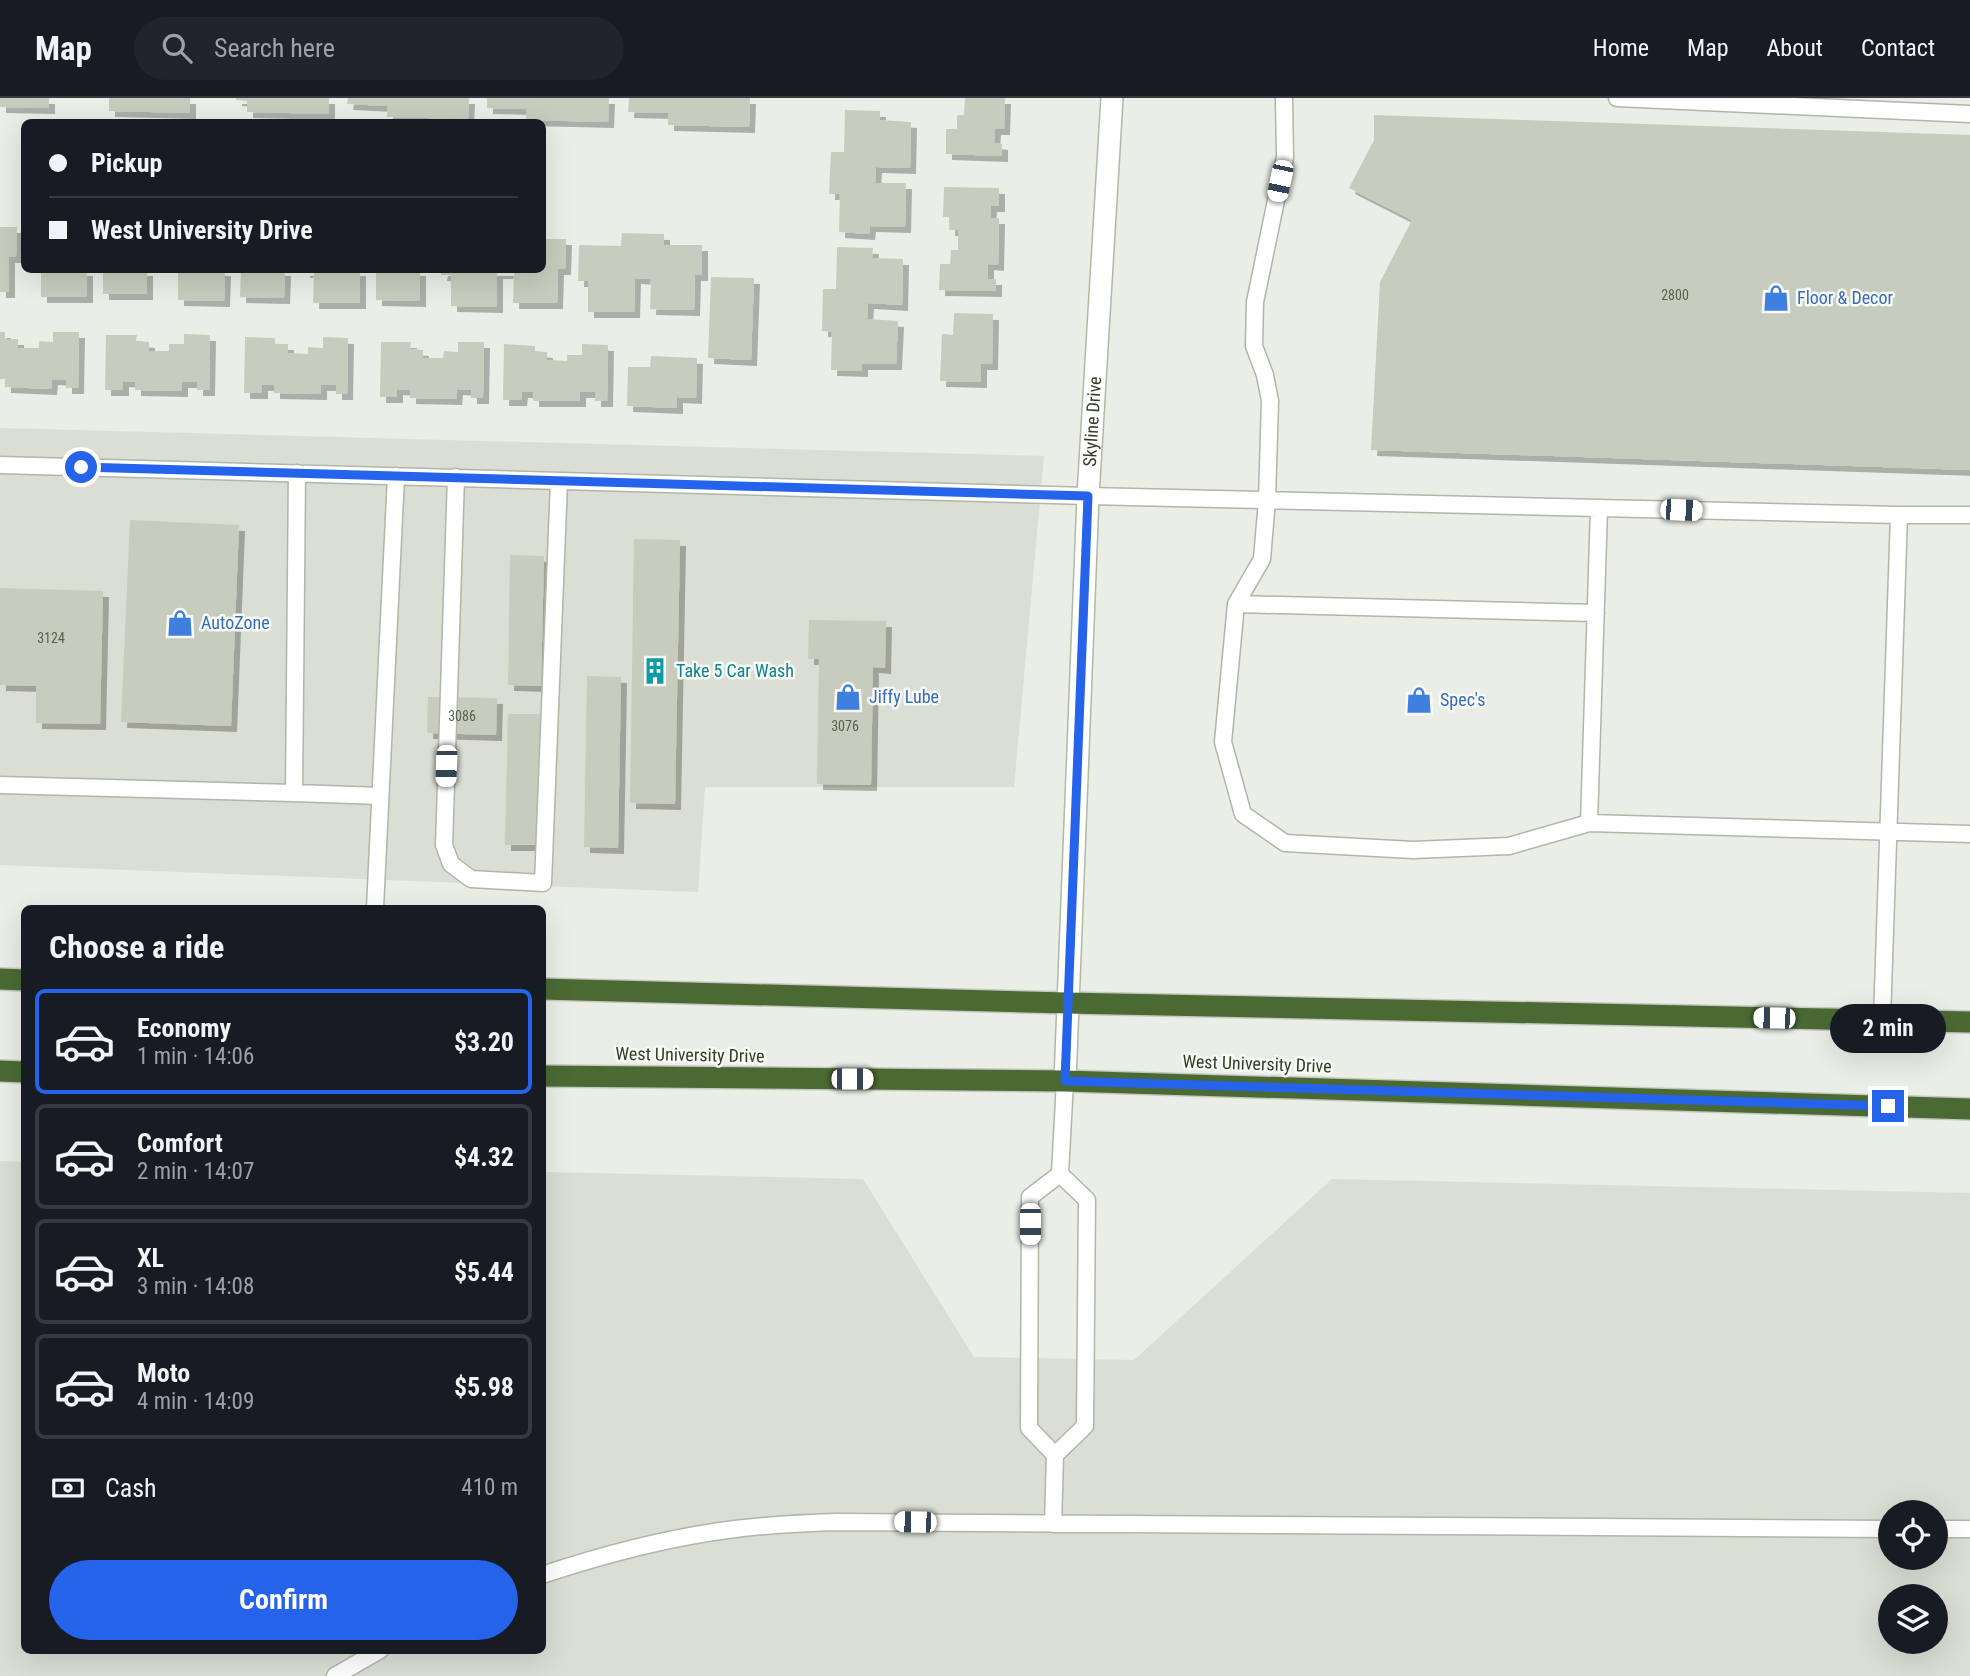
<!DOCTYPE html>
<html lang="en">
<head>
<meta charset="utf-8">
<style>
  :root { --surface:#171b24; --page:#20242c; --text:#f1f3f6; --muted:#9ea1a6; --line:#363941; --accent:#2563eb }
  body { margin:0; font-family:"Roboto Condensed",sans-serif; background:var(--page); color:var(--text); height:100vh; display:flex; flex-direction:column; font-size:26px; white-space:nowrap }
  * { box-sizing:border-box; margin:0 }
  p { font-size:23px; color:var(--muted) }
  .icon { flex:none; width:38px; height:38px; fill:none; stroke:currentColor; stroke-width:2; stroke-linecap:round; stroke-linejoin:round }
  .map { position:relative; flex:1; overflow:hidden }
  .panel { position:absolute; left:21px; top:807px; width:525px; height:749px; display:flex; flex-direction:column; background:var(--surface); border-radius:10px; box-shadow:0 7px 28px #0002 }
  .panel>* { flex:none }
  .hud { position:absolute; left:21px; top:21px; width:525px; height:154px; border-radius:10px; box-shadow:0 7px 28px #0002; display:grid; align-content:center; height:154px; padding:0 28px; background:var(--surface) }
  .tools { position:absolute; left:1878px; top:1402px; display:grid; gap:14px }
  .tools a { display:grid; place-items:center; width:70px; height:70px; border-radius:50%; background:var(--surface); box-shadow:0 7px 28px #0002; font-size:35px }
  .end { position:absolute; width:32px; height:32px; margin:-16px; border:9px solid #2563eb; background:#fff; box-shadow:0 0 0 4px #fff }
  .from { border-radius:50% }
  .bubble { position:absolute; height:49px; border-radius:24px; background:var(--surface); box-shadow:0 7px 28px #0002; font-size:23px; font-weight:700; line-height:49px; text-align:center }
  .car { position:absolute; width:21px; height:42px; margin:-21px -10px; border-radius:9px; box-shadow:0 0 5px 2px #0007; background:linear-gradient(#fff 24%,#345 0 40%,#fff 0 76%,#345 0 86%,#fff 0) }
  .hud b { display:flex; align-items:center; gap:24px; height:66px; font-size:26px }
  .hud b+b { border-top:2px solid var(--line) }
  .hud i { width:18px; height:18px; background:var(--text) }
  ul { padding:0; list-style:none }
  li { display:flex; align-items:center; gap:21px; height:105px; margin:0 14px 10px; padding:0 14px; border:4px solid var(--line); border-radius:10px }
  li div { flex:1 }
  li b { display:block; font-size:26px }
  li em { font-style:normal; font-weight:700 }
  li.active { border-color:var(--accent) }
  li>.icon { width:63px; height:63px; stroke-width:1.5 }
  h2 { padding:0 28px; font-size:32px; line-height:84px }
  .pay { display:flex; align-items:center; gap:18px; height:77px; padding:0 28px; font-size:26px }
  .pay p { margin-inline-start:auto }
  .button { display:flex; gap:14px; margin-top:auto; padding:14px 28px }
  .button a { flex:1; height:80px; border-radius:42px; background:var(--accent); color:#fff; font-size:28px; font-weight:700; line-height:80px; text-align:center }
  header { display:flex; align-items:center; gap:42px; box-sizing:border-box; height:98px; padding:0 35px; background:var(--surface); border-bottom:2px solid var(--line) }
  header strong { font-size:33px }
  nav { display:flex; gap:38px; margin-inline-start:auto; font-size:24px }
  .search { width:490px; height:63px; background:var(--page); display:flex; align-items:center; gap:18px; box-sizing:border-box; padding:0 24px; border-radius:38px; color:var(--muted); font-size:26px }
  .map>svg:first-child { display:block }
</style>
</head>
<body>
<header>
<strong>Map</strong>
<div class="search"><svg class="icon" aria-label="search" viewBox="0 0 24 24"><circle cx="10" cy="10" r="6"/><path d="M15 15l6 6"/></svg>Search here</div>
<nav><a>Home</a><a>Map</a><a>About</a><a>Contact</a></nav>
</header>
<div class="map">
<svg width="1970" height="1578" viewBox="0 0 1970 1578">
  <defs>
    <filter id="shadow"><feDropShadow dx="6" dy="6" stdDeviation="0" flood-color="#0004"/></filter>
  </defs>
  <rect width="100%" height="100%" fill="#ebeee6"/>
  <!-- built -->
  <path fill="#dbded4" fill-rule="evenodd" d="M 0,330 L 1044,358 L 1014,689 L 705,689 L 698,794 L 0,767 Z
    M 0,1063 L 24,1064 L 24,1552 L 542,1552 L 543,1074 L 863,1081 L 974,1259 L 1134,1262 L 1332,1081 L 1970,1095 L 1970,1578 L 0,1578 ZM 1890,1414 L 1936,1414 L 1936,1460 L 1890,1460 ZM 1890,1498 L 1936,1498 L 1936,1544 L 1890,1544 Z"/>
  <!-- building -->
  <path fill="#c7ccbe" filter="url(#shadow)" d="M 0,0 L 49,0 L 49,10 L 0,9 Z
    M 109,0 L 190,0 L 190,15 L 109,13 Z
    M 236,0 L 329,0 L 329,16 L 247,14 L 247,3 L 236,2 Z
    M 348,0 L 469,0 L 468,21 L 387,19 L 387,8 L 347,6 Z
    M 487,0 L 609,0 L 608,24 L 526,22 L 527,11 L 487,10 Z
    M 629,0 L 750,0 L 749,29 L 668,27 L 668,15 L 628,14 Z
    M 965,0 L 1005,0 L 1004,31 L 995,31 L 994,45 L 1002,46 L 1002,58 L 946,56 L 946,31 L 957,31 L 957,17 L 964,17 Z
    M 845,12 L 880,13 L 880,22 L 911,24 L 910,70 L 876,69 L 875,85 L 906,85 L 905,129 L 870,128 L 869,136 L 839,134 L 840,96 L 829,96 L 831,54 L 844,54 Z
    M 1374,17 L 1970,37 L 1970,372 L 1371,352 L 1380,184 L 1412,122 L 1349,90 L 1374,42 Z
    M 944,89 L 999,90 L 999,108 L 991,108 L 990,120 L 999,120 L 998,167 L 988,166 L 988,181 L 996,181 L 996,193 L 939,192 L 940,166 L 950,166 L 951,152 L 958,152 L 958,132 L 949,132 L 950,119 L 943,119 Z
    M 0,129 L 17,129 L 16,159 L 9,159 L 9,194 L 0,194 Z
    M 622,135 L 664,136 L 664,147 L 702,147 L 702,177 L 695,177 L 694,212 L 650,211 L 651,181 L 635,180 L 634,214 L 588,214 L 588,183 L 578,183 L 579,147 L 621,148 Z
    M 542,141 L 566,141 L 565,171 L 558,171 L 557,205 L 513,205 L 514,175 L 497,175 L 497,209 L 451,208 L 451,177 L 441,177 L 442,172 L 542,172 Z
    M 837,149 L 873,150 L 872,160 L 903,161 L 902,207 L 868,205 L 867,221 L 898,223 L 896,266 L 862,266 L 862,273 L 831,272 L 832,234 L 822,233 L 823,191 L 836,191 Z
    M 41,172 L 87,172 L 87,199 L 41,199 Z
    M 103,172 L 147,172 L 147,196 L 103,196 Z
    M 178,172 L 225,172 L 224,203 L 178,202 Z
    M 241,172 L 285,172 L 284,200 L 240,199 Z
    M 304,172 L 360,172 L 360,205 L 313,205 L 314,174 L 304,174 Z
    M 376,172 L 420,172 L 420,203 L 376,202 Z
    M 711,179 L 754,180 L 751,262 L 708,260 Z
    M 954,215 L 993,216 L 992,266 L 981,266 L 981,284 L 940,283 L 942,236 L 953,237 Z
    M 0,234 L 5,234 L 5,241 L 18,241 L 18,250 L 39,250 L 39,243 L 53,244 L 53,234 L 79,234 L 78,290 L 66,290 L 66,282 L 52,281 L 51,291 L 5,289 L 5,281 L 0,281 Z
    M 184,236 L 210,237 L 209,292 L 197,292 L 197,284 L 182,284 L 182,293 L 135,292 L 135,284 L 123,283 L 123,292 L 105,292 L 106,237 L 137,237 L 136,243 L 149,244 L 149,253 L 169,253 L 169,246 L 184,246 Z
    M 245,239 L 275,240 L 275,246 L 288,246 L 288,255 L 308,256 L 308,249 L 323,250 L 323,239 L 348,240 L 347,296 L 336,296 L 336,287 L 321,287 L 321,296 L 274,295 L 274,287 L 262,287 L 262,295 L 244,295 Z
    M 381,244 L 411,244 L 410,251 L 423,252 L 423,260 L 443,260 L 444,253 L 458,254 L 458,244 L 484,244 L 483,300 L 471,300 L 471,292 L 457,291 L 456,301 L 410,300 L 410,292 L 397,291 L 397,299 L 380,299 Z
    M 504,246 L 535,248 L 535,253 L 547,254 L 547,262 L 567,263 L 567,257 L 582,257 L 582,246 L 608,247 L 607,303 L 595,303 L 595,294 L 580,294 L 580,303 L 533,303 L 533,294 L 522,294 L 521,302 L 503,302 Z
    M 651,258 L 697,260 L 696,300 L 677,299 L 677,310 L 627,308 L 628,269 L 650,269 Z
    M 130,422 L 239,427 L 231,628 L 121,624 Z
    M 634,441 L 680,442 L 675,706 L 630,705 Z
    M 510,457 L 544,458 L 541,588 L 508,587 Z
    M 0,490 L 103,493 L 100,626 L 36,625 L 36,588 L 0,587 Z
    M 809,522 L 886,523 L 885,570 L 873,569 L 871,687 L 817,686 L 819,561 L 808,561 Z
    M 587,578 L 621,579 L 618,750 L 584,749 Z
    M 428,599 L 497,600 L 496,637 L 427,635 Z
    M 508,616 L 540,616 L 538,747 L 505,747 Z"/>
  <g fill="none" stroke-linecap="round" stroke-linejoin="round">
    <defs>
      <path id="lane" d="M 1284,0 L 1285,59 L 1255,204 L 1254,248 L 1265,277 L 1270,303 L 1267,402 L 1262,461 L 1236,506 L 1223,644 L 1243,716 L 1285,745 L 1413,752 L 1509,748 L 1589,725
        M 1617,0 L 1970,16
        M 0,367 L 1088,398 L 1899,417 L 1882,922
        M 297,375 L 294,695 L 380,698
        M 456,379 L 444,747 L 451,766 L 471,781 L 543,785 L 559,383
        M 1599,410 L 1589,725 L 1970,736
        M 1899,417 L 1970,417
        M 1236,506 L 1596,515
        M 0,687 L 294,695
        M 375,810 L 396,378
        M 1055,1357 L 1085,1328 L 1087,1102 L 1060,1076
        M 1053,1426 L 1055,1357 L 1029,1330 L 1030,1099 L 1060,1076 L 1065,983
        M 1936,1431 L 1970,1431
        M 542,1477 C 605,1456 670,1439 735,1431 C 769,1427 802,1425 836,1424 L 1890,1431
        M 335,1578 L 380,1552"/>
      <g id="secondary">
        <path id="s1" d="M 1065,983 L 1088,398 L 1112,0"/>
      </g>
      <path id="highway" d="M 0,881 L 24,882
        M 542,891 L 1067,905 L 1970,924
        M 0,973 L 24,974
        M 542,978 L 1065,983 L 1970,1011"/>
    </defs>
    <!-- lane casing -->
    <use href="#lane" stroke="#b0b6a8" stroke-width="19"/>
    <!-- secondary casing -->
    <use href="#secondary" stroke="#b0b9a5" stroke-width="24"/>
    <!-- highway casing -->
    <use href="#highway" stroke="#c6c9c2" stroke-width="24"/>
    <!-- lane -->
    <use href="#lane" stroke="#fff" stroke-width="16"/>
    <!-- secondary -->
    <use href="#secondary" stroke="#fff" stroke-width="21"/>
    <!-- highway -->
    <use href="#highway" stroke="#4b6a33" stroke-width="21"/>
  </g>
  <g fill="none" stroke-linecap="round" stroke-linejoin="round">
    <!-- route -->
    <path stroke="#2563eb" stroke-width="9" d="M 81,369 L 1088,398 L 1065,983 L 1888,1008"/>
  </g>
  <!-- icons -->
  <defs>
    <symbol id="shop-bare" viewBox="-9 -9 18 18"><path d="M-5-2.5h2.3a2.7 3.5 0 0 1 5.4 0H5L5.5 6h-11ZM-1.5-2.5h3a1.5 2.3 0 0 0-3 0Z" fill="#3f7fe0" stroke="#f9faf6" stroke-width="2.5" paint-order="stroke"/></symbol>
    <symbol id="building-bare" viewBox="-9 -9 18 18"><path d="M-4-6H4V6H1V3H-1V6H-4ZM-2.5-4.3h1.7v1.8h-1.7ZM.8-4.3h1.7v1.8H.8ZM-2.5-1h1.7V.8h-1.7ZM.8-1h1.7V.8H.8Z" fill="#0f9aa8" stroke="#f9faf6" stroke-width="2.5" paint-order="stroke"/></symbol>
  </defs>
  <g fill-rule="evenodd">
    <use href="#shop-bare" x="1757" y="181" width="38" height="38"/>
    <use href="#shop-bare" x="161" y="506" width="38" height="38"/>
    <use href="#building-bare" x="636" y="554" width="38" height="38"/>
    <use href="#shop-bare" x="829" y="580" width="38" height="38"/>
    <use href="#shop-bare" x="1400" y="583" width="38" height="38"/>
  </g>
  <g text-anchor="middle" stroke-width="5" stroke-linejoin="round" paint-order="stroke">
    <!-- number labels -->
    <g font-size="14" fill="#57624b">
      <text x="1675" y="202">2800</text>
      <text x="51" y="545">3124</text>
      <text x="462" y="623">3086</text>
      <text x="845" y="633">3076</text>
    </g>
    <!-- shop labels -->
    <g font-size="18" fill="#366cbe" stroke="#f9faf6" text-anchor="start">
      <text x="1797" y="206">Floor &amp; Decor</text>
      <text x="201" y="531">AutoZone</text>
      <text x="869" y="605">Jiffy Lube</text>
      <text x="1440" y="608">Spec's</text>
    </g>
    <!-- street labels -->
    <g font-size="18" fill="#323f25" stroke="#f9faf6">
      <text dy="6" stroke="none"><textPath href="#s1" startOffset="660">Skyline Drive</textPath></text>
      <text transform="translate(690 957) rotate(1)" y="6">West University Drive</text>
      <text transform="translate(1257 966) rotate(2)" y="6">West University Drive</text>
    </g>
    <!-- culture labels -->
    <g font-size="18" fill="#0d838f" stroke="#f9faf6" text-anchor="start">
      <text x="676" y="579">Take 5 Car Wash</text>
    </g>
  </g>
</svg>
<div class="tools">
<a><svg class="icon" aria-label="locate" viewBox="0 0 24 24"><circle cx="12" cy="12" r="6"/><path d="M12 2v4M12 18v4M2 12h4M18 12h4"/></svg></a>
<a><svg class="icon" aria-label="layers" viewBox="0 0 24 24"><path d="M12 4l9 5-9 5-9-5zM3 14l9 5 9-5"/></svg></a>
</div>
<i class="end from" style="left:81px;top:369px"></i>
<i class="end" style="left:1888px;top:1008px"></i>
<div class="bubble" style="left:1830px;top:906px;width:116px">2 min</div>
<i class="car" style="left:1280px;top:83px;rotate:192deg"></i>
<i class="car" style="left:1681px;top:412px;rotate:92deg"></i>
<i class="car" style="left:446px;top:668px;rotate:182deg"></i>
<i class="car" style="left:1774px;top:920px;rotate:271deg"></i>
<i class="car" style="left:852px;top:981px;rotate:90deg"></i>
<i class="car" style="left:1030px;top:1126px;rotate:180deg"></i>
<i class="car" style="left:915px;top:1424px;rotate:271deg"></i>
<div class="hud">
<b><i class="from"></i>Pickup</b>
<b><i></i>West University Drive</b>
</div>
<section class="panel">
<h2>Choose a ride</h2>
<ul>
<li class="active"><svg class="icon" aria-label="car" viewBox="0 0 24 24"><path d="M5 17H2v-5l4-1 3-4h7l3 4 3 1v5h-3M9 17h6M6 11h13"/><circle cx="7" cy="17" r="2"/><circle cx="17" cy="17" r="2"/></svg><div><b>Economy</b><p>1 min · 14:06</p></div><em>$3.20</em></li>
<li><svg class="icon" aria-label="car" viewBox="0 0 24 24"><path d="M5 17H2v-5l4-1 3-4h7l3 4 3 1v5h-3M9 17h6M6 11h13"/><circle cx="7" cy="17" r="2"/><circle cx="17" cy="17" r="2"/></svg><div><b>Comfort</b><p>2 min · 14:07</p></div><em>$4.32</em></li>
<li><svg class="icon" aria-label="car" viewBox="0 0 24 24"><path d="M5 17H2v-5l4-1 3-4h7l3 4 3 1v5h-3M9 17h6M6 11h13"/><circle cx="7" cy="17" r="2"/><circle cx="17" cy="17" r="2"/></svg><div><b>XL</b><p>3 min · 14:08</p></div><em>$5.44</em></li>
<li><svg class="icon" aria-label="car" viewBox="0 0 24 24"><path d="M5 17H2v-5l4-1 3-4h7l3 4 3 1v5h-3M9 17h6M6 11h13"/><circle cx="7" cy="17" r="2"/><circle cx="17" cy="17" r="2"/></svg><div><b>Moto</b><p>4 min · 14:09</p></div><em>$5.98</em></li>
</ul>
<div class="pay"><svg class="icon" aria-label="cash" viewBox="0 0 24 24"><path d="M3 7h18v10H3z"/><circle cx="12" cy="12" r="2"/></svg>Cash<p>410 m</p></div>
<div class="button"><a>Confirm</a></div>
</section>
</div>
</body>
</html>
